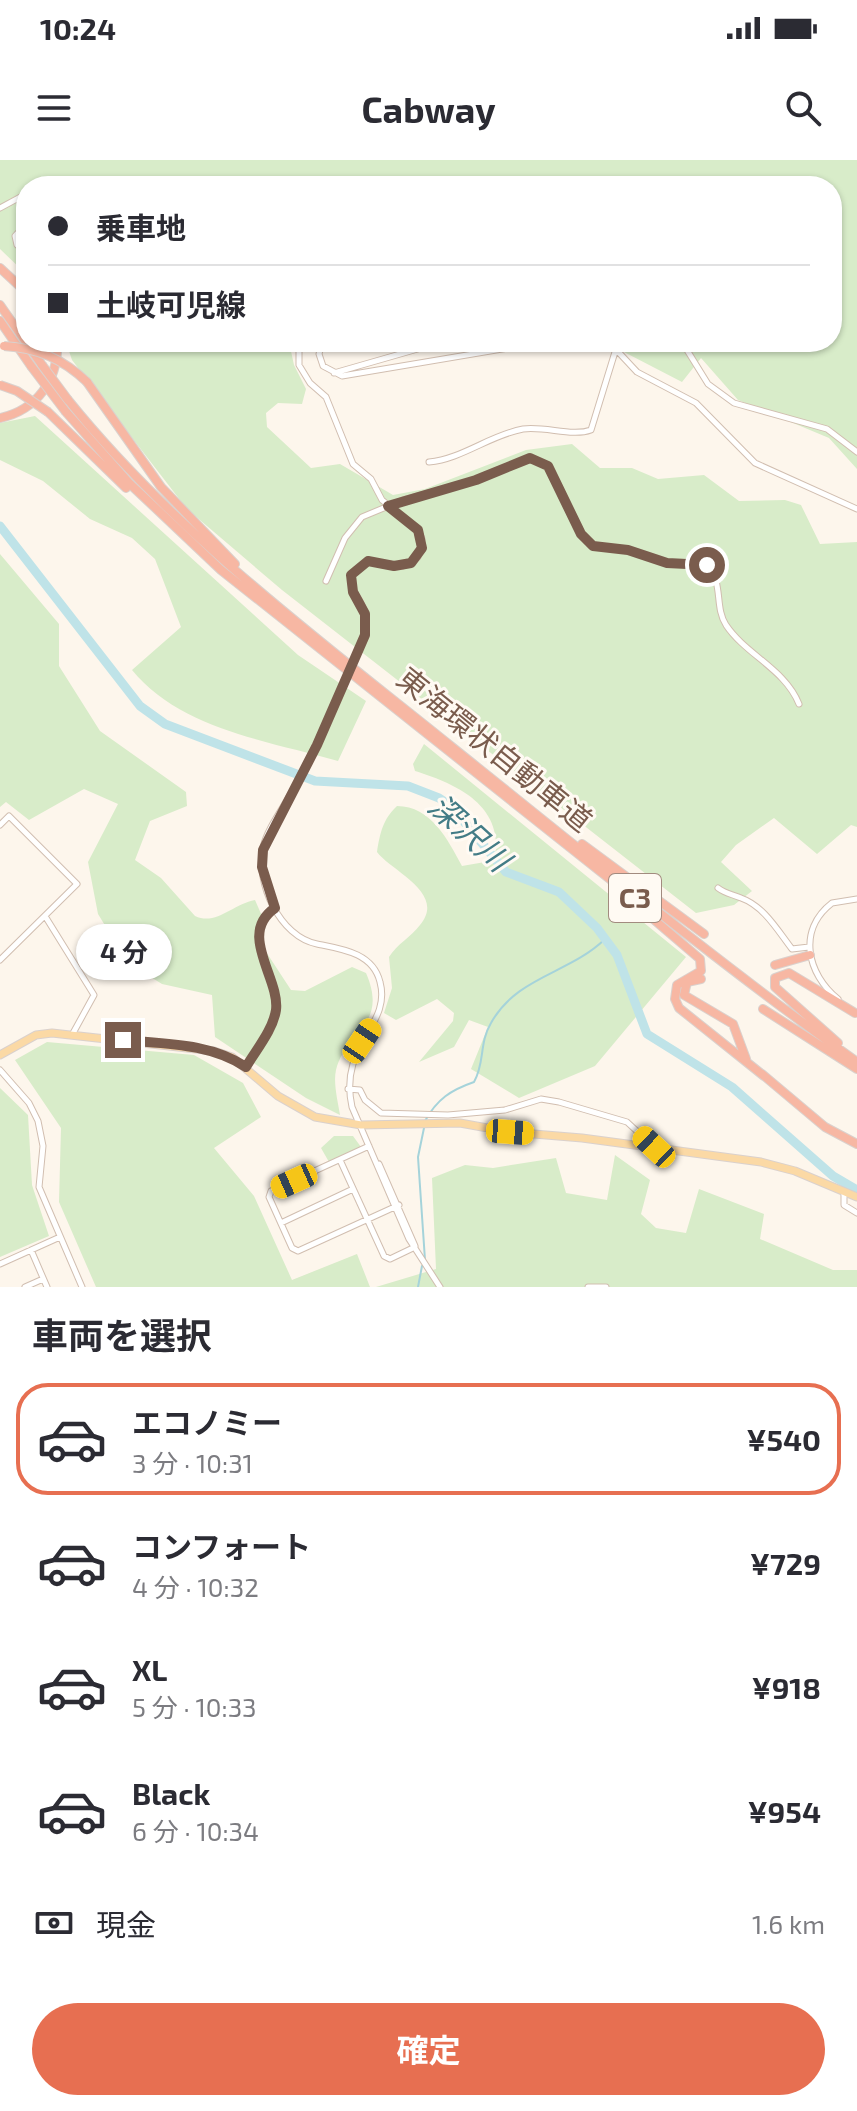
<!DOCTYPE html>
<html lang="ja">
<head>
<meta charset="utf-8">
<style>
  :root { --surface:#fff; --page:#f2f2f3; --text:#2b2b33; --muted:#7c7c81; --line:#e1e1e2; --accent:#e76f51 }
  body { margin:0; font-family:"Exo 2","Noto Sans JP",sans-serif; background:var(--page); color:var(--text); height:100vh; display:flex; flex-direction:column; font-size:30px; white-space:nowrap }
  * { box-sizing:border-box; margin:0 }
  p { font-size:26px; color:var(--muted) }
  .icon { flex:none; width:44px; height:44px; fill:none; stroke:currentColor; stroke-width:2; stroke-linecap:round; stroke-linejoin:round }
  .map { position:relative; height:1127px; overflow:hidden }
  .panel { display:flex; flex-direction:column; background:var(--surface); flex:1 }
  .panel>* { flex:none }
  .hud { position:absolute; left:16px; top:16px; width:826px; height:176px; border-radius:32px; box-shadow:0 2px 6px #0004; display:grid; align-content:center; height:176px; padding:0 32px; background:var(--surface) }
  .end { position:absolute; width:36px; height:36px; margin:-18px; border:10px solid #7a5c4d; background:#fff; box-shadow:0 0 0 4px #fff }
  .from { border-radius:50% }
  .bubble { position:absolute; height:56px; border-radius:28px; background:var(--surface); box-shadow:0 2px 6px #0004; font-size:26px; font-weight:700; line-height:56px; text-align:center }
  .car { position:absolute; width:24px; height:48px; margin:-24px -12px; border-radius:10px; box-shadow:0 0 6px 2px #0007; background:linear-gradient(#f5c518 24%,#345 0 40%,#f5c518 0 76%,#345 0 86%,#f5c518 0) }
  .hud b { display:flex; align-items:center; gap:28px; height:76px; font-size:30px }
  .hud b+b { border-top:2px solid var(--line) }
  .hud i { width:20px; height:20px; background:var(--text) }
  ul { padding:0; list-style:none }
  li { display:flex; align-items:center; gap:24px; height:112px; margin:0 16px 12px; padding:0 16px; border:4px solid transparent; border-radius:32px }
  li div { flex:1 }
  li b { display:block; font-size:30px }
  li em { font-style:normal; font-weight:700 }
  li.selected { border-color:var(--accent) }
  li>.icon { width:72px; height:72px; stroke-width:1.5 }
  h2 { padding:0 32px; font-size:36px; line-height:96px }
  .pay { display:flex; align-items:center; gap:20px; height:88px; padding:0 32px; font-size:30px }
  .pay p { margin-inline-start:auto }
  .cta { display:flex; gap:16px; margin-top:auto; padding:16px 32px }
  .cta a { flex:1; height:92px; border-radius:48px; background:var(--accent); color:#fff; font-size:32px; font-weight:700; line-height:92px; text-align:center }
  .status { display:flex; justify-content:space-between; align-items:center; height:56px; padding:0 40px; background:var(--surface); direction:ltr }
  .status svg { height:22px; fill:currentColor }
  header { display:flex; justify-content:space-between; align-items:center; height:104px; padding:0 32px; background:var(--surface); font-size:36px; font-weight:700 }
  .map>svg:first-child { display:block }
</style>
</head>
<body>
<div class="status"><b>10:24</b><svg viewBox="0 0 49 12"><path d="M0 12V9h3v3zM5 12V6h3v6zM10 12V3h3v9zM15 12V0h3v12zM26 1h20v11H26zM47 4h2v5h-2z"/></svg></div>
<header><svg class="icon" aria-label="menu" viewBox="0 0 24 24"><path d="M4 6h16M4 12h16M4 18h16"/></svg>Cabway<svg class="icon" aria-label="search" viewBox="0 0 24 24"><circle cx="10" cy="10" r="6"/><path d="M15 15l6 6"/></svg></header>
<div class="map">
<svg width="857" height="1127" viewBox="0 0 857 1127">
  <rect width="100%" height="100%" fill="#fdf6ec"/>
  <!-- green -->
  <path fill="#d8ecc9" d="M 0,0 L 857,0 L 857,309 L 829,278 L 738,240 L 701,198 L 682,222 L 624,192 L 631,182 L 832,182 L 832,26 L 26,26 L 26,114 L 0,89 Z
    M 66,182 L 289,182 L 294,205 L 306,229 L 302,244 L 278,243 L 266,253 L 267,267 L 311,308 L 340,304 L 393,335 L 425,329 L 526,290 L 572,284 L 600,308 L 632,308 L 658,319 L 704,315 L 739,341 L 785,340 L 801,345 L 820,384 L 857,382 L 857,667 L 851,665 L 817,694 L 774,658 L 736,685 L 721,702 L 752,731 L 734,745 L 696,753 L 282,430 L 187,349 L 72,200 Z
    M 35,256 L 298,495 L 366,541 L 338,601 C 268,581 180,569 132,510 L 181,467 L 155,399 L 132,378 L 90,359 L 43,321 L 0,300 L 0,263 Z
    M 0,394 L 59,464 L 59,506 L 100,571 L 186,632 L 187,646 L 150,661 L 135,700 L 161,718 L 195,756 C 216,766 233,744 255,740 L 262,756 L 255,775 L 291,830 L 305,831 L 352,807 L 366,813 C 389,866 346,870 336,910 C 333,923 338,942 340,955 L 306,938 L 215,877 L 212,835 L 162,824 L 128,803 L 98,754 L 88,702 L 118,644 L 84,629 L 29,660 L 6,642 L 0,647 Z
    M 424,584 L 686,797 L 595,906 L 519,938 L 471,909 L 488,867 L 469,860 L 454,887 L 419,902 L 453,861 L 454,853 L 437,839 L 396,860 L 384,853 L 392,828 L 389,797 C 397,784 411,777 420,765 C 447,733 391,711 377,692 C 380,673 383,659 397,646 C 431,646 448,680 462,706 L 485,702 L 496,690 C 499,642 453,623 415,611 L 413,604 Z
    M 47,882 L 194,895 L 243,923 L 261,957 L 214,988 L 254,1036 L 292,1120 L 357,1094 L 370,1127 L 96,1127 L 59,1042 L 61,968 L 15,900 Z
    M 0,928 L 28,955 L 32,1025 L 49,1076 L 0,1097 Z
    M 334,976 L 353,976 L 361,987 L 329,1002 L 321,988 Z
    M 615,995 L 650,1020 L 641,1054 L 656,1068 L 686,1073 L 699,1029 L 764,1054 L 760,1079 L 833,1110 L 857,1110 L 857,1127 L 376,1127 L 436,1109 L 432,1018 L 465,1005 L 493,1008 L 556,998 L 566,1033 L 607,1040 Z"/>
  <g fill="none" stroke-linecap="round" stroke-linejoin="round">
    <!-- stream -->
    <path stroke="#a5d3da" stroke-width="2" d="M 425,961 C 437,939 451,930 474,922 C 485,903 479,883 491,863 C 517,816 569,814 605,779
      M 424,968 L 418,997 L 425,1100
      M 418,1127 L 422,1106"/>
    <!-- river -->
    <path stroke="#bfe3e8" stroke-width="9" d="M 0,366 L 140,546 L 165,564 L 315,621 L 408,626 L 439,638 L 451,646 L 506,712 L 559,732 L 597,768 L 617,795 L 647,874 L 732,927 L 833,1016 L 857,1030"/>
    <defs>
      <path id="minor" d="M 0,48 L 26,34
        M 26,64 L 15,76 L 17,85 L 26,93
        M 299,182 L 299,205 L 310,223 L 326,237 L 353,304 L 371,319 L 382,340 L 418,370 L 422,379 L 418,397 L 411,403 L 403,406 L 368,401 L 351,415 C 349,429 357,434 362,445 C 371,463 363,480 356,497
        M 322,182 L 319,194 L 323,206 L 342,216 L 526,185
        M 609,182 L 637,212 L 696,243 L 755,303 L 857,349
        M 682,182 L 708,224 L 734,243 L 827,269 L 857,292
        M 411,190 L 411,182
        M 334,213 L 442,182
        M 429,302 C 462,299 490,275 523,269 C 546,266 572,277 591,270 L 615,192
        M 326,421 L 345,378 L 362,357 L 403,340 L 476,320 L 530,298 L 548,306 L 581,374 L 593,386 L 628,390 L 667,403 L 707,405 C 724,423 714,446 726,465 C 746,495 785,509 799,544
        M 344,525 C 328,560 312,594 294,628 C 284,647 268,667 263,687 C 255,723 280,777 317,784 C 342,789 373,793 380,822 C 392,866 338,884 352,947 L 409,1079 L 440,1127
        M 0,665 L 9,656 L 77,724 L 0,800
        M 718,728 C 726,734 732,734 741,738 C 764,746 778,771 792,789 L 809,787
        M 45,756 L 94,835 L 72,875
        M 838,839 C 807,814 797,770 832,743 L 857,739
        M 246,907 C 256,890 273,870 276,850 C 280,818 237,774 275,748
        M 0,910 L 29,943 L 38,961 L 43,986 L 39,1027 L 82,1127
        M 348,929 L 360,930 L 365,940 L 381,953 L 448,955 L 505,950 L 541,939 L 559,942 L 627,962 L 654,987
        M 369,986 L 271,1031 L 269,1037 L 292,1088 L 298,1091 L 399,1045
        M 340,1000 L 384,1096 L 390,1099 L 415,1087
        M 379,1004 L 415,1086
        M 844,1032 L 844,1045 L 857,1053
        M 281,1063 L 353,1029
        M 31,1090 L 47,1127
        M 0,1104 L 60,1077
        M 25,1127 L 43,1119
        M 588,1127 L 606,1127"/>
      <path id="major" d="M 0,895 L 36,875 L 52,873 L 214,891 L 232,897 L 278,936 L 315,957 L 361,965 L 460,963 L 510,972 L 582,978 L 761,1002 L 795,1011 L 857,1037"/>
      <path id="highway" d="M 0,108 L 26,132
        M 0,145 L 42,205
        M 0,161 L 31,206
        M 87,222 L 161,327 L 235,404
        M 68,240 C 177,375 318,479 452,587 C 586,694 718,803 857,902
        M 48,252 L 126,328
        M 66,252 L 129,323 L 221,410 L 620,727
        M 0,258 C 37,250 59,219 57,182
        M 582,684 L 704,774
        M 617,728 L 700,799 L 701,811 L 677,825 L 675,839 L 679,848 L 764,916
        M 775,805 L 810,795
        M 701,819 L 687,822 L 684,835 L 733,864 L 746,899
        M 763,849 L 857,909
        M 838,883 L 775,827 L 775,818 L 789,813 L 855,853
        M 762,914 L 825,967 L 857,984"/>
    </defs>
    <!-- minor casing -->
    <use href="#minor" stroke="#d1beb0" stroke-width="7"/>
    <!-- major casing -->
    <use href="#major" stroke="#dad1cd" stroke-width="9"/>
    <!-- highway casing -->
    <use href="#highway" stroke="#dad1cd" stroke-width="10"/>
    <!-- minor -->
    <use href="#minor" stroke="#fff" stroke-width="5"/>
    <!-- major -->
    <use href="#major" stroke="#fbd9a5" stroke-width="7"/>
    <!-- highway -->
    <use href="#highway" stroke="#f7b7a3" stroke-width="8"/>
    <defs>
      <path id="minor-bridge" d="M 344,525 L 356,497"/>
      <path id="highway-bridge" d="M 4,186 C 38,188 63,199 87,222
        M 42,205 L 68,240
        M 31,206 L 66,252
        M 0,225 L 17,231 L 48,252"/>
    </defs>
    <!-- minor-bridge casing -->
    <use href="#minor-bridge" stroke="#d1beb0" stroke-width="7" stroke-linecap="butt"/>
    <!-- highway-bridge casing -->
    <use href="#highway-bridge" stroke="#dad1cd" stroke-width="10" stroke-linecap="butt"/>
    <!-- minor-bridge -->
    <use href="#minor-bridge" stroke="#fff" stroke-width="5"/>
    <!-- highway-bridge -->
    <use href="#highway-bridge" stroke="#f7b7a3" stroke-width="8"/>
  </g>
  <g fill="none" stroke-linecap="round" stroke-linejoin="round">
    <!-- route -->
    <path stroke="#7a5c4d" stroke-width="10" d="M 123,880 C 165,884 210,883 246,907 C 256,890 273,870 276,850 C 280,818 237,774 275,748 L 262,707 L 263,690 L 317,585 L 365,475 L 365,454 L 353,432 L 351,415 L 368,401 L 394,406 L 411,403 L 422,388 L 418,370 L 388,346 L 476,320 L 530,298 L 548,306 L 581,374 L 593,386 L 628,390 L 667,403 L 707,405"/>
  </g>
  <g text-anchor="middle" stroke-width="6" stroke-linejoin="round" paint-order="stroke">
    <!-- shield labels -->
    <rect fill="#fffaf3" stroke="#a28b7f" stroke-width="2" x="609" y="714" width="52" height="48" rx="6"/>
    <g font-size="28" font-weight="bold" fill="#7a5c4d">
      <text x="635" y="748">C3</text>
    </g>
    <!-- street labels -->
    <g font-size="30" fill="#7a5c4d" stroke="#fffaf3">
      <text transform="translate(494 590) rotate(39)" y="10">東海環状自動車道</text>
    </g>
    <!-- water labels -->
    <g font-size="32" font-style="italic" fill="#437c86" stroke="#fffaf3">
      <text transform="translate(469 673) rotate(42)" y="11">深沢川</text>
    </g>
  </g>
</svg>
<i class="end from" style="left:707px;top:405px"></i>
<i class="end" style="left:123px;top:880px"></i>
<div class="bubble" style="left:76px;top:764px;width:96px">4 分</div>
<i class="car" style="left:362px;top:881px;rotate:34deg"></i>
<i class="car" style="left:510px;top:972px;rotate:94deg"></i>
<i class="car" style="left:654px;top:987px;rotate:313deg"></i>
<i class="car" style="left:294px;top:1021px;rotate:246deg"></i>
<div class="hud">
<b><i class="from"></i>乗車地</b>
<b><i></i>土岐可児線</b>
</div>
</div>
<section class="panel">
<h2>車両を選択</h2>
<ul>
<li class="selected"><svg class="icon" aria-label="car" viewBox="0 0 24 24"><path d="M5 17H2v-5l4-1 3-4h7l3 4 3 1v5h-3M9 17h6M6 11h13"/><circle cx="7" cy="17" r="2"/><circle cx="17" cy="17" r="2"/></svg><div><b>エコノミー</b><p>3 分 · 10:31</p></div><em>¥540</em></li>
<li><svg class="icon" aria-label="car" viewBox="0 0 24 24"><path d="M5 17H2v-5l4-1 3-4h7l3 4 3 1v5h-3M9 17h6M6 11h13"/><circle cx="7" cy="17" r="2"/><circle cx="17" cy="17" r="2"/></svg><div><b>コンフォート</b><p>4 分 · 10:32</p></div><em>¥729</em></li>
<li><svg class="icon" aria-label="car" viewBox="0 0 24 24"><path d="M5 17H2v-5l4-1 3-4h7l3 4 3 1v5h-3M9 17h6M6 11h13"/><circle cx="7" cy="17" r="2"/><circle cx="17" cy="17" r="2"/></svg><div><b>XL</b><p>5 分 · 10:33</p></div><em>¥918</em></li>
<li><svg class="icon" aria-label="car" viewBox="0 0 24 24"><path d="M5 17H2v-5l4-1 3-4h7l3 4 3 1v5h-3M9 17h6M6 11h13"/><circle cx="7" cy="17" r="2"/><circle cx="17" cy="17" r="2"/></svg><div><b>Black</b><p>6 分 · 10:34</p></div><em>¥954</em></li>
</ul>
<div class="pay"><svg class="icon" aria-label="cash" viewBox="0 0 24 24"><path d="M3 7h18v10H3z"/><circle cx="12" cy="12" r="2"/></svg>現金<p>1.6 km</p></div>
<div class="cta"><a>確定</a></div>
</section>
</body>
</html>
